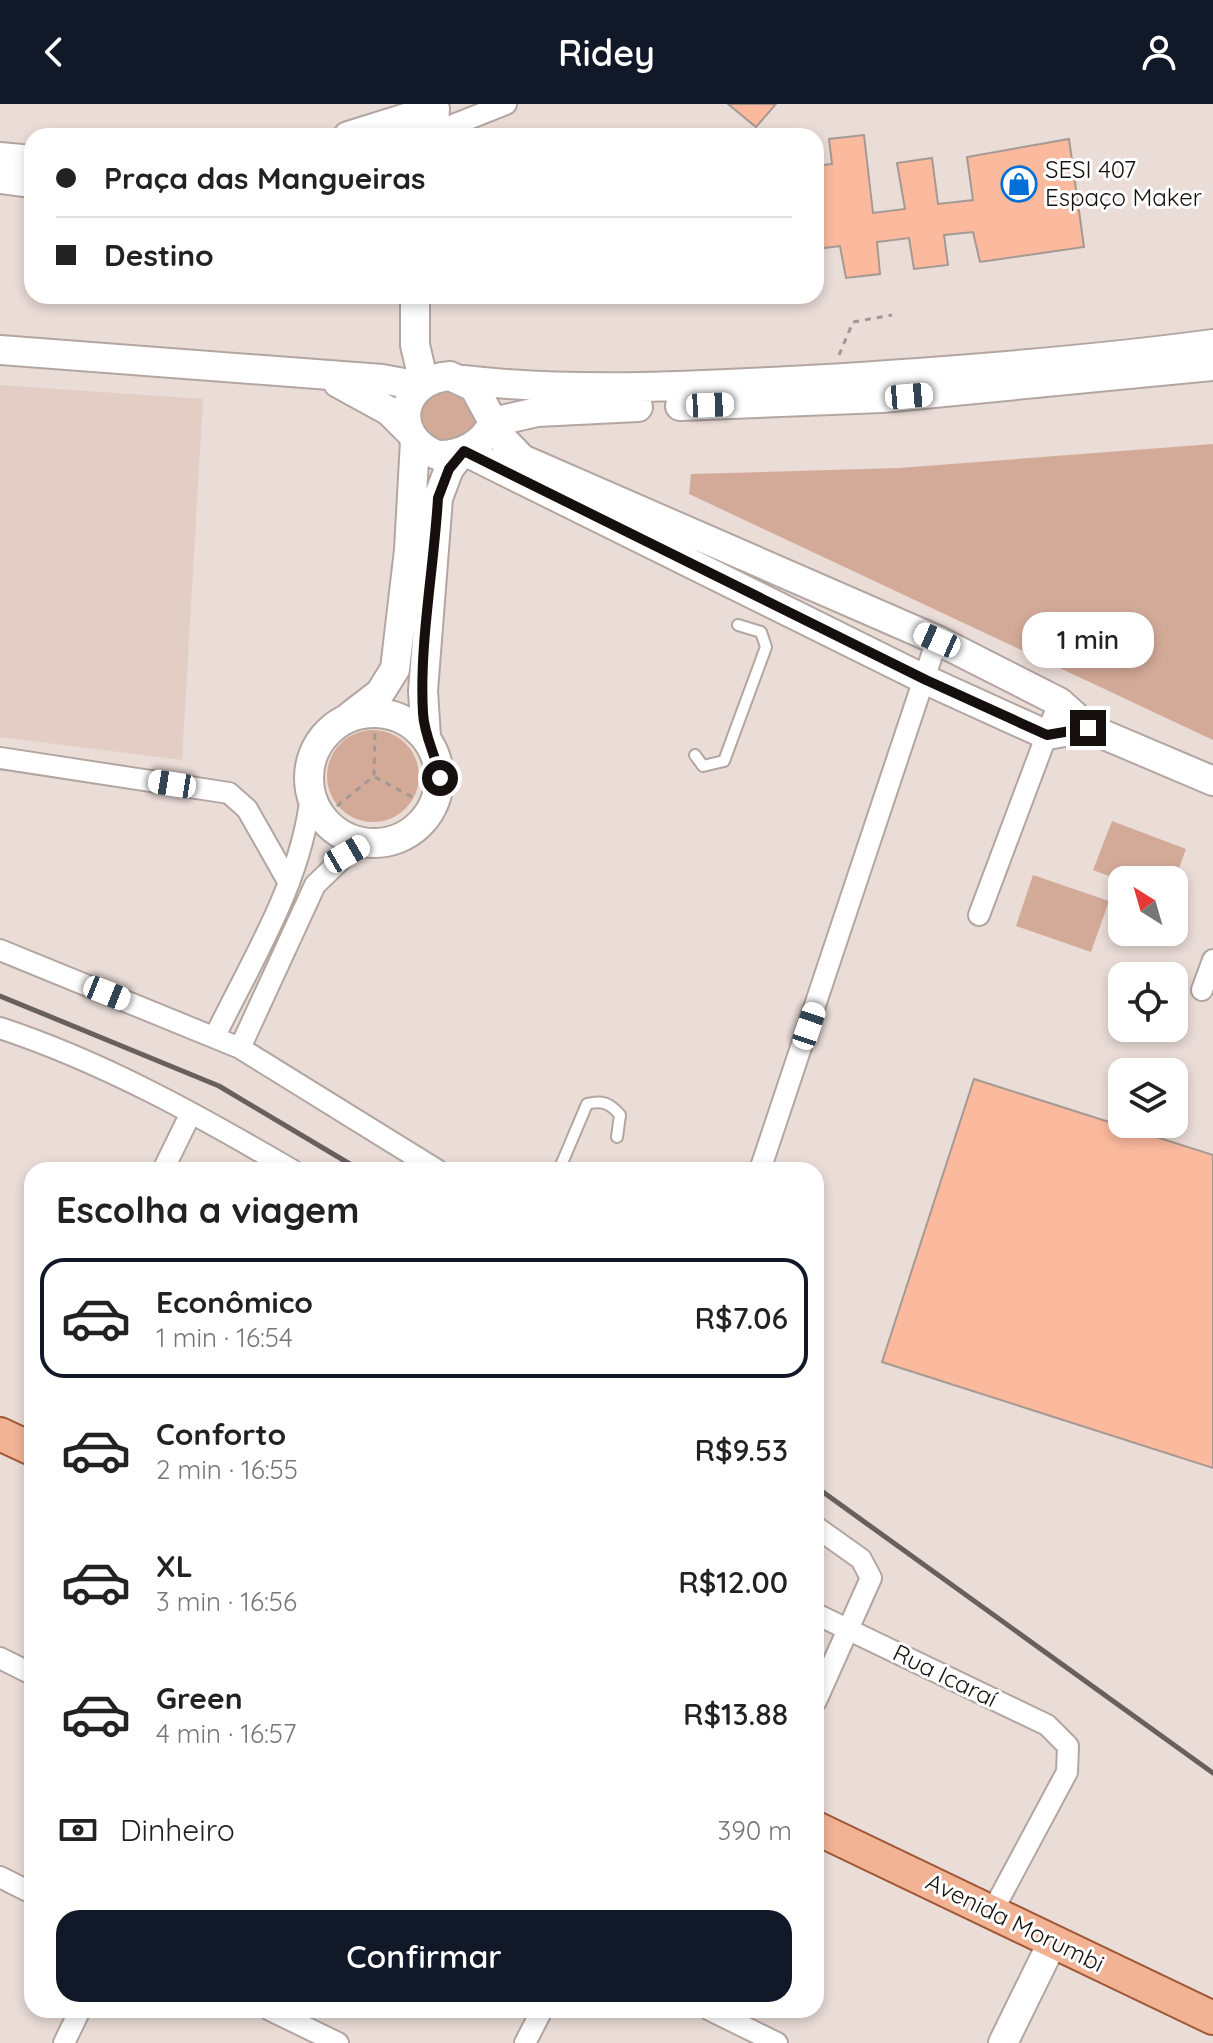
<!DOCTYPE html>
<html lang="pt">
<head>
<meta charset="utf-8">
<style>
  :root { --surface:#fff; --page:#f2f2f2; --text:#222; --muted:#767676; --line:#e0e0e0; --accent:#111827 }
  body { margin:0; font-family:Quicksand,sans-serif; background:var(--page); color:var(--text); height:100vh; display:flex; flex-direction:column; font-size:30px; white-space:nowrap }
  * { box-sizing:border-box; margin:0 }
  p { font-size:26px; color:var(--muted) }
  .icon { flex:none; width:44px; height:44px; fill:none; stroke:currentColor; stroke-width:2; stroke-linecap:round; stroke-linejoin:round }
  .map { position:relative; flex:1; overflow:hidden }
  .drawer { position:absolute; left:24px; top:1058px; width:800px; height:856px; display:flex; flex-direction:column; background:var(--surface); border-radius:24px; box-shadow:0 4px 12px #0003 }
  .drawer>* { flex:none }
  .guide { position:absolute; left:24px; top:24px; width:800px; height:176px; border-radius:24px; box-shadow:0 4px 12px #0003; display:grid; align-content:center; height:176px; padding:0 32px; background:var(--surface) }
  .needle { width:52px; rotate:323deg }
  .tools { position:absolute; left:1108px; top:762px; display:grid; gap:16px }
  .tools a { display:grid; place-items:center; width:80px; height:80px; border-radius:16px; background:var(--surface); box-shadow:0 4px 12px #0003; font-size:40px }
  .end { position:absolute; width:36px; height:36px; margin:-18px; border:10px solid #15100e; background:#fff; box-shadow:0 0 0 4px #fff }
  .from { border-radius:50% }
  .bubble { position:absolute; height:56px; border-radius:24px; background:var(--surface); box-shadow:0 4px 12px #0003; font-size:26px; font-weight:600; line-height:56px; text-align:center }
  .car { position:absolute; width:24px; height:48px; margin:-24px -12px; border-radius:10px; box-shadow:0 0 6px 2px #0007; background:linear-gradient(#fff 24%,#345 0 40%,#fff 0 76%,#345 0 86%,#fff 0) }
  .guide b { display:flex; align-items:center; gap:28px; height:76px; font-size:30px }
  .guide b+b { border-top:2px solid var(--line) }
  .guide i { width:20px; height:20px; background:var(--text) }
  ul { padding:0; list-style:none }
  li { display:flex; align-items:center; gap:24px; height:120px; margin:0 16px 12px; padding:0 16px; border:4px solid transparent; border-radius:24px }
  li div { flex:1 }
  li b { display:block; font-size:30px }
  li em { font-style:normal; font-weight:600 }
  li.on { border-color:var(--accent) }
  li>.icon { width:72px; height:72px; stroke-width:1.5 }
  h2 { padding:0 32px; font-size:36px; line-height:96px }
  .pay { display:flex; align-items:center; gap:20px; height:88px; padding:0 32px; font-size:30px }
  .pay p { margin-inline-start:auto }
  .action { display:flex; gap:16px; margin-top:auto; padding:16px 32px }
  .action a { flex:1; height:92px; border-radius:24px; background:var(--accent); color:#fff; font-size:32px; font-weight:600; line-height:92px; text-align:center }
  header { display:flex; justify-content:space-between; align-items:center; height:104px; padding:0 32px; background:var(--accent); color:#fff; font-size:36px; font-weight:600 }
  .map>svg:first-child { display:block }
</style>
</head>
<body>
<header><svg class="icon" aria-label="back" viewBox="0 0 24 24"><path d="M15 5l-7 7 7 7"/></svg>Ridey<svg class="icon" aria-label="person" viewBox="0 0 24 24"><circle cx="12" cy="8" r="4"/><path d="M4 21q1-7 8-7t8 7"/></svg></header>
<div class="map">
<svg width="1213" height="1939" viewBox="0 0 1213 1939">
  <rect width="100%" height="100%" fill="#eadcd7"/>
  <!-- built -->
  <path fill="#e3cec5" d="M 0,281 L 203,295 L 182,656 L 0,633 Z"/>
  <!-- green -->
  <path fill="#d3aa98" d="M 459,283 L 478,311 L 469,333 L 436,340 L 419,323 L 419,300 L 425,290 Z
    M 1213,340 L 1213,636 L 689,390 L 691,370 L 899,364 Z
    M327 672a46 46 0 1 1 92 0a46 46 0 1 1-92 0Z
    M 1112,717 L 1186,745 L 1174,778 L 1122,777 L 1093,766 Z
    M 1033,771 L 1109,797 L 1091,848 L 1016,822 Z"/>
  <!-- building -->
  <path fill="#fbba9e" stroke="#a59993" stroke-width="2" d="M 728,0 L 776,0 L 756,23 Z
    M 747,26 L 747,32 L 706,32 Z
    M 864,31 L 873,109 L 905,105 L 897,59 L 932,54 L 938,100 L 973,96 L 967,53 L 1069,35 L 1084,143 L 980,158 L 973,128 L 944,131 L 948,161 L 914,165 L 909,134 L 877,138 L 880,170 L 846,174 L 840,142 L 816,145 L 816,62 L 832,60 L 829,35 Z
    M 974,975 L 1213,1051 L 1213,1364 L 882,1258 Z"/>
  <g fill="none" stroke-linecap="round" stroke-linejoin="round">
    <defs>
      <path id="lane" d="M 695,651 L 703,662 L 724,657 L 766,543 L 761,528 L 738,521
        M 559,1066 L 587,1000 C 602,996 610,999 620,1011 L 617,1033"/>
      <path id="street" d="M 433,29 L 506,0
        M 0,654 L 229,689 L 247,705 L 289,779
        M 979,811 L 1059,598
        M 0,846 L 240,944 L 437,1066
        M 1202,886 L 1213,856
        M 0,924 C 103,958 198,1011 292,1066
        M 215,932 C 253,854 302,777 311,690
        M 240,944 L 315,781 L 347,750 L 367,738
        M 163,1066 L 191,1009
        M 760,1066 L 937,536
        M 816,1423 L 861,1455 L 871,1474 L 816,1597
        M 816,1510 L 1047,1621 L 1068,1642 L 1067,1668 L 992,1808
        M 0,1554 L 32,1570
        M 0,1773 L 32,1789
        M 270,1906 L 338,1939
        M 710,1906 L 777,1939
        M 64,1939 L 80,1906
        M 525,1939 L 542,1906"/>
      <path id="secondary" d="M 348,32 L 435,5 L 433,32
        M 0,53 L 32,56
        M 0,75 L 32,79
        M 415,192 L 415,241 L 424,279
        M 0,246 L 382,275 L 420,282
        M 450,272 L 474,283 L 493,318 C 484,340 460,352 437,351 C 389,331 400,276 450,272 Z
        M 463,276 C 579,289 692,282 808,276 C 943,268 1079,258 1213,240
        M 338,279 L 389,307 L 408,326
        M 680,302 L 882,294 L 1213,262
        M 493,318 L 537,308 L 638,303
        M 491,323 L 522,355 L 937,536 L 1059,598 L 1088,624 L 1213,677
        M 464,347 L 926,576 L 1047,631 L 1088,624
        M309 674a65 65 0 1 1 130 0a65 65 0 1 1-130 0Z
        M 350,612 L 380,589 L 395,565 L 409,446 L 415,337
        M 426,633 L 423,587 L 438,394 L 449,365 L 462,348
        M 1003,1939 L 1053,1837"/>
      <path id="primary" d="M 0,1330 L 32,1345
        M 816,1724 L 1213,1914"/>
    </defs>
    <!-- lane casing -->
    <use href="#lane" stroke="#b3a6a1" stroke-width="14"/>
    <!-- street casing -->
    <use href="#street" stroke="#b3a6a1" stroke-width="24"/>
    <!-- secondary casing -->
    <use href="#secondary" stroke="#b3a6a1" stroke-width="32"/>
    <!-- primary casing -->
    <use href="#primary" stroke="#9f5836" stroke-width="36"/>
    <!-- path -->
    <path stroke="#a29793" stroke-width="3" stroke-dasharray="6 6" stroke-linecap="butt" d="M 839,251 L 853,218 L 892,211
      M 375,673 L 414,694
      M 337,702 L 374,672 L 375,626"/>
    <!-- lane -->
    <use href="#lane" stroke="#fff" stroke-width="10"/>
    <!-- street -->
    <use href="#street" stroke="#fff" stroke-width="20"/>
    <!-- secondary -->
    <use href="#secondary" stroke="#fff" stroke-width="28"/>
    <!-- primary -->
    <use href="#primary" stroke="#f2b294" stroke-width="32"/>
    <!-- rail -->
    <path stroke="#68605d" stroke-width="5" d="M 0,892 L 219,982 L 360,1066
      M 816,1383 L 1213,1669"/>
  </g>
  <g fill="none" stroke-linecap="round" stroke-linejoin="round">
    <!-- route -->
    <path stroke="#15100e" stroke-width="10" d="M 440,674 C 436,651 424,632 423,609 C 419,540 434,464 438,394 L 449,365 L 464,347 L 926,576 L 1047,631 L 1088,624"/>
  </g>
  <!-- icons -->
  <defs>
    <symbol id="shop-ring" viewBox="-11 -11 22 22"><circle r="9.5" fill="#fff" stroke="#016fd7" stroke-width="1.5"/><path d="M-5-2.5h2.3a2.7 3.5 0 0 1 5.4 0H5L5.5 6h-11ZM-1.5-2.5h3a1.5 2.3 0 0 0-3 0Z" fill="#016fd7"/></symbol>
  </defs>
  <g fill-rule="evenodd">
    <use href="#shop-ring" x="999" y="60" width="40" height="40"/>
  </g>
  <g text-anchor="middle" stroke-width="6" stroke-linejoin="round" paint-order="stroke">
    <!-- poi labels -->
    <g font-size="24" fill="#15100e" stroke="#fff" text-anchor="start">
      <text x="1045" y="74">SESI 407<tspan x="1045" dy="28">Espaço Maker</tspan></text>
    </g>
    <!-- street labels -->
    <g font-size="24" fill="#15100e" stroke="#fff">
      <text transform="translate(945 1572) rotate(26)" y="8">Rua Icaraí</text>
      <text transform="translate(1015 1819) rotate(26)" y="8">Avenida Morumbi</text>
    </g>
  </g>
</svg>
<div class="tools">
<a><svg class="needle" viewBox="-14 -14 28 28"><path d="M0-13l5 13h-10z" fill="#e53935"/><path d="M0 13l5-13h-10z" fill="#767676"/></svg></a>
<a><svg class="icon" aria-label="locate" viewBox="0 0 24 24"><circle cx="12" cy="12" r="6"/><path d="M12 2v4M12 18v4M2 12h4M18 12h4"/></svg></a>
<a><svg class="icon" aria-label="layers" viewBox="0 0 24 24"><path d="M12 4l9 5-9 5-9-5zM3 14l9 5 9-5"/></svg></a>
</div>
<i class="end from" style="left:440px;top:674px"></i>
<i class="end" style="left:1088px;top:624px"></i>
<div class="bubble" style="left:1022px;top:508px;width:132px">1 min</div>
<i class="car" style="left:909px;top:292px;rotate:85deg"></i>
<i class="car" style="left:710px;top:301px;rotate:88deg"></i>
<i class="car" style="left:937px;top:536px;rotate:294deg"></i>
<i class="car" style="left:172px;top:680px;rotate:279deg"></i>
<i class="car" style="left:347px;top:750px;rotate:60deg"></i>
<i class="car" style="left:107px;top:889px;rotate:112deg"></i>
<i class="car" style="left:809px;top:922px;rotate:19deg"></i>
<div class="guide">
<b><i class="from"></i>Praça das Mangueiras</b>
<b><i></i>Destino</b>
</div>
<section class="drawer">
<h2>Escolha a viagem</h2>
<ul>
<li class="on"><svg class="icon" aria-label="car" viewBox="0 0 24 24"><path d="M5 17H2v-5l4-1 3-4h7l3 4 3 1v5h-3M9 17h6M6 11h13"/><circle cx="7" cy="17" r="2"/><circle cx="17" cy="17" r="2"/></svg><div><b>Econômico</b><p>1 min · 16:54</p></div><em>R$7.06</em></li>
<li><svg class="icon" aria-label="car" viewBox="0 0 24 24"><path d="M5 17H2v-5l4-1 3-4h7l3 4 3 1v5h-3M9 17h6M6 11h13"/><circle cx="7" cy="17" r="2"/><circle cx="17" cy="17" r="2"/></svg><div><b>Conforto</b><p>2 min · 16:55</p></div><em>R$9.53</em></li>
<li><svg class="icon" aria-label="car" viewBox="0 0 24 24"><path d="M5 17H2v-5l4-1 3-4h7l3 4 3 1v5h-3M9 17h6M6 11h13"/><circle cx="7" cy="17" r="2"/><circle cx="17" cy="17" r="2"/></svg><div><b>XL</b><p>3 min · 16:56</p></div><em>R$12.00</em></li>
<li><svg class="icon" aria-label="car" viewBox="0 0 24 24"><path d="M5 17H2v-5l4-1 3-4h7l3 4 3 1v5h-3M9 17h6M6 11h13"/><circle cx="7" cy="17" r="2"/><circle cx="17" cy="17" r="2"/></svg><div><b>Green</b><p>4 min · 16:57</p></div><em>R$13.88</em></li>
</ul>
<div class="pay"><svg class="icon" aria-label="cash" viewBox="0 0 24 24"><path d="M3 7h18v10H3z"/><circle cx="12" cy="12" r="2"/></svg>Dinheiro<p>390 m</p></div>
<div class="action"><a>Confirmar</a></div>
</section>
</div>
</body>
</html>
